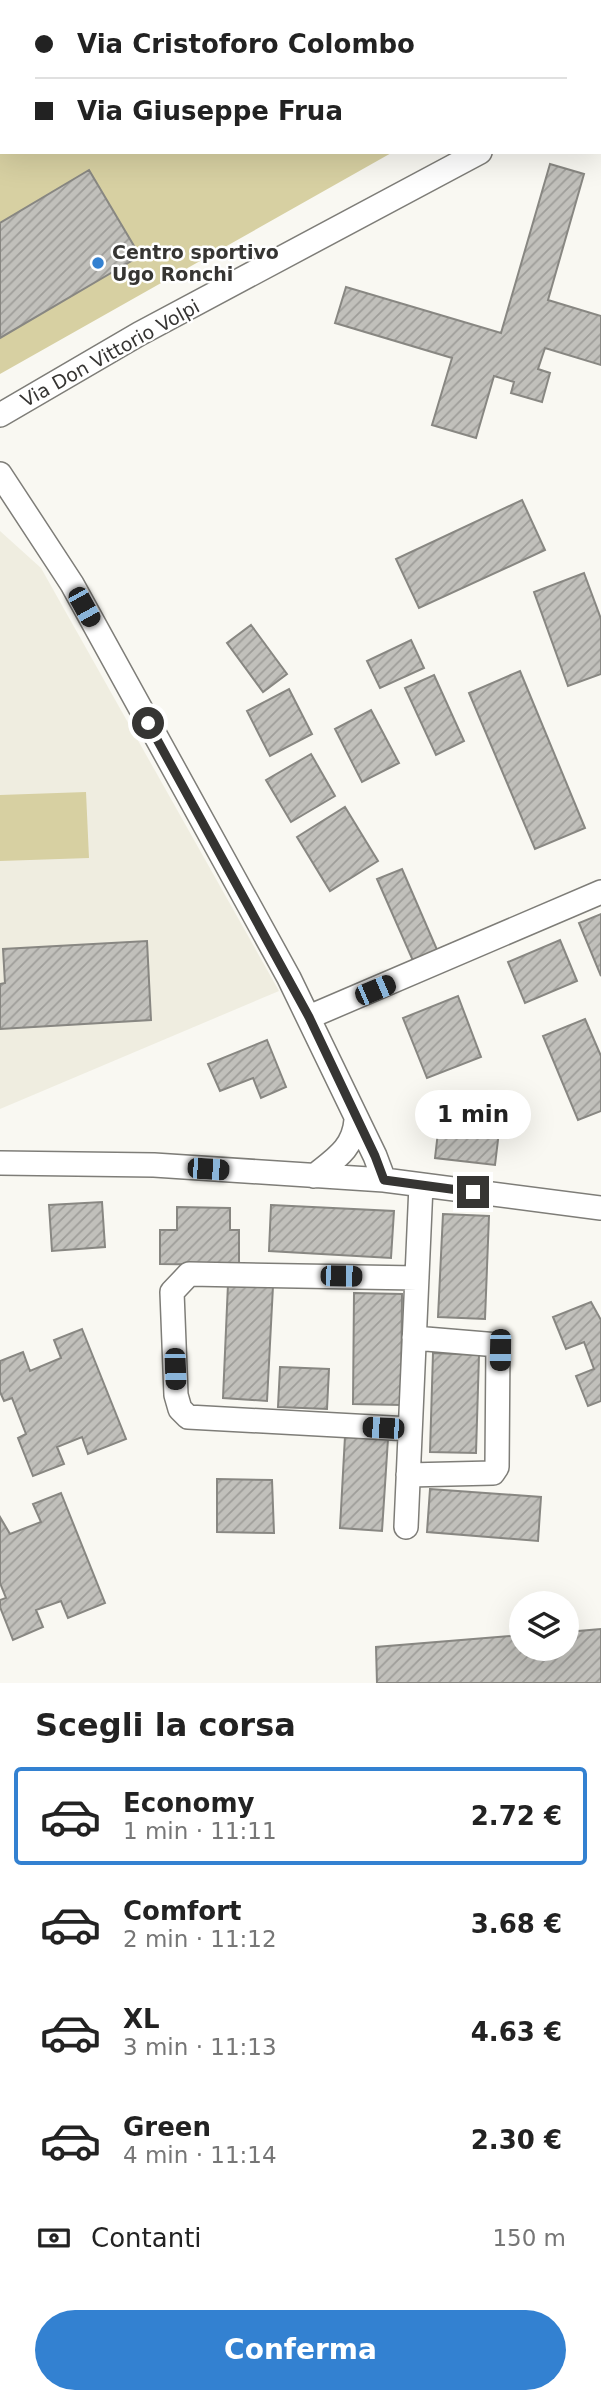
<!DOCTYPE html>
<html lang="it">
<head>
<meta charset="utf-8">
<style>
  :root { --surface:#fff; --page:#f2f2f2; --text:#222; --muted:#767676; --line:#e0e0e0; --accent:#3381d1 }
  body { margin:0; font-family:"DejaVu Sans",sans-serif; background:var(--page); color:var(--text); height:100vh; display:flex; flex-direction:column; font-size:26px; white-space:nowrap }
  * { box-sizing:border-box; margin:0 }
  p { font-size:23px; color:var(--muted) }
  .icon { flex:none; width:38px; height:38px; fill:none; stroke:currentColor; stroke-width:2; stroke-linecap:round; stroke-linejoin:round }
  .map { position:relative; height:1683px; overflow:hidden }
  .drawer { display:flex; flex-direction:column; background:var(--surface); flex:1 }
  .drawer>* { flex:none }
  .top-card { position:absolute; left:0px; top:0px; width:602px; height:154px; box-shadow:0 7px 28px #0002; display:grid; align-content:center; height:154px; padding:0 35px; background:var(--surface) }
  .fabs { position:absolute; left:509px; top:1591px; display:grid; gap:14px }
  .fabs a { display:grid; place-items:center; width:70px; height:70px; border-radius:50%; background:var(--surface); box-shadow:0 7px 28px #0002; font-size:35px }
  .end { position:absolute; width:32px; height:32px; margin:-16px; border:9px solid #363533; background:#fff; box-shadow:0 0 0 4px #fff }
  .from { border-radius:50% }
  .bubble { position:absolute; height:49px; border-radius:24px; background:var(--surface); box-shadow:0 7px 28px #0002; font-size:23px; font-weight:700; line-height:49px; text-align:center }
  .car { position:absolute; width:21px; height:42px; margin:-21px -10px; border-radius:9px; box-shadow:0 0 5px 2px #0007; background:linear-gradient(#222 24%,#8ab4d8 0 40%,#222 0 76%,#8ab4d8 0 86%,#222 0) }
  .top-card b { display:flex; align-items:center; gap:24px; height:66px; font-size:26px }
  .top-card b+b { border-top:2px solid var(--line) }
  .top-card i { width:18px; height:18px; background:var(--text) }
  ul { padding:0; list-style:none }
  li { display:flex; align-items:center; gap:21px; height:98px; margin:0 14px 10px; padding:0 21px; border:4px solid transparent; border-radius:7px }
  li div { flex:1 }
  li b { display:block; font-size:26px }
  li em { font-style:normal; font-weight:700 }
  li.on { border-color:var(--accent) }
  li>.icon { width:63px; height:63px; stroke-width:1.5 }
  h2 { padding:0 35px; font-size:32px; line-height:84px }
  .pay { display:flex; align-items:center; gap:18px; height:77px; padding:0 35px; font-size:26px }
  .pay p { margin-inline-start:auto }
  .action { display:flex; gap:14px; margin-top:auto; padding:14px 35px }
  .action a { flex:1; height:80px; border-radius:42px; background:var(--accent); color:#fff; font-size:28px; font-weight:700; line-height:80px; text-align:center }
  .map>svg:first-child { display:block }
</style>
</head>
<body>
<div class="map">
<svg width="601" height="1683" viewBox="0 0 601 1683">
  <defs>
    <pattern id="building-hatch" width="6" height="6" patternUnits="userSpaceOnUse" patternTransform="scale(1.75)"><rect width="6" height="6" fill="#c1c0bb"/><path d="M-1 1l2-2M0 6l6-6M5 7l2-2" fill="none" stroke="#9e9d99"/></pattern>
  </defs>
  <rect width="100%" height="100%" fill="#f9f8f2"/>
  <!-- built -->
  <path fill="#efede0" d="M 0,531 L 41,568 L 279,991 L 0,1109 Z"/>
  <!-- green -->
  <path fill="#d7d0a2" d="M 0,0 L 455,0 L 456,2 L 2,2 L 2,152 L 393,152 L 0,374 Z
    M 86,792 L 89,858 L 0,861 L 0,795 Z"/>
  <!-- building -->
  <path fill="url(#building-hatch)" stroke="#888782" stroke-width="2" d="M 550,164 L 584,174 L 548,300 L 601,316 L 601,365 L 545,348 L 538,369 L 550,373 L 542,402 L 511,393 L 514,382 L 494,376 L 476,438 L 432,425 L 452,358 L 335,323 L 346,287 L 501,333 Z
    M 89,170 L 140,256 L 0,338 L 0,223 Z
    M 522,500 L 545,550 L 419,608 L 396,559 Z
    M 584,573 L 601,619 L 601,674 L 568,686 L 534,592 Z
    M 251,625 L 287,674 L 263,692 L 227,643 Z
    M 411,640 L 424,668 L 380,688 L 367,661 Z
    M 520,671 L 585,828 L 535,849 L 469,693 Z
    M 434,675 L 464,741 L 436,755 L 405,688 Z
    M 289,689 L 312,734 L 270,756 L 247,711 Z
    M 371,710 L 399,763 L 362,782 L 335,729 Z
    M 311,754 L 335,796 L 291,822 L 266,780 Z
    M 345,807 L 378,861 L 330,891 L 297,837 Z
    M 402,869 L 438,952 L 414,963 L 377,879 Z
    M 601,914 L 601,976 L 579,923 Z
    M 560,940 L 577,981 L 525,1003 L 508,962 Z
    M 147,941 L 151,1020 L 0,1029 L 0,984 L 5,983 L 3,949 Z
    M 458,996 L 481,1057 L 427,1078 L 403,1018 Z
    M 585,1019 L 601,1056 L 601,1111 L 578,1120 L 543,1036 Z
    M 267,1040 L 286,1087 L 261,1098 L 253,1078 L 220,1091 L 208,1064 Z
    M 440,1115 L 500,1123 L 495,1165 L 435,1158 Z
    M 102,1202 L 105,1247 L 52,1251 L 49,1205 Z
    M 271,1205 L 394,1211 L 391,1258 L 269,1251 Z
    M 177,1207 L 230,1208 L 230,1230 L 239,1230 L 239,1265 L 160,1264 L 160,1230 L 177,1230 Z
    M 443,1214 L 489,1216 L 485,1319 L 438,1317 Z
    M 228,1284 L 273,1286 L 267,1401 L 223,1398 Z
    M 354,1293 L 402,1294 L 401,1405 L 353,1404 Z
    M 591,1302 L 601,1320 L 601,1401 L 588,1406 L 576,1376 L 594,1369 L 584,1342 L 566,1349 L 553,1317 Z
    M 82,1329 L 126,1439 L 88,1454 L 82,1437 L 57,1447 L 64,1464 L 33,1476 L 18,1438 L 26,1434 L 12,1398 L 4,1401 L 0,1392 L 0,1361 L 23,1352 L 30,1371 L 61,1358 L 54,1340 Z
    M 433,1353 L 479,1355 L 476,1453 L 430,1452 Z
    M 280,1367 L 329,1369 L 327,1409 L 278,1407 Z
    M 345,1436 L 388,1439 L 382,1531 L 340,1528 Z
    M 217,1479 L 272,1480 L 274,1533 L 217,1532 Z
    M 430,1489 L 541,1497 L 538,1541 L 427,1532 Z
    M 61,1493 L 105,1603 L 68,1618 L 61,1601 L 36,1610 L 43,1627 L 13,1640 L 0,1607 L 0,1600 L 6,1598 L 0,1583 L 0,1517 L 10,1534 L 41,1522 L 33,1504 Z
    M 601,1629 L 601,1683 L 377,1683 L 376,1647 L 522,1635 L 522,1648 L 567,1648 L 567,1632 Z"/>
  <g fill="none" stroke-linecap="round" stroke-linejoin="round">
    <defs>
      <path id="street" d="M 600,69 L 601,69
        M 600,100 L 601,100
        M 0,415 L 139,334 L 480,152
        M 0,474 L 72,584 L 289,978 L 375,1156 L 384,1180
        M 309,1017 L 601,892
        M 0,1163 L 154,1165 L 384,1180 L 601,1208
        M 314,1176 C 335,1159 354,1148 356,1120
        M 410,1429 L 188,1417 L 180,1409 L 176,1395 L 172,1292 L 189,1274 L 417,1278
        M 408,1475 L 493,1473 L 497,1467 L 498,1345 L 414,1338
        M 406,1527 L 421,1185"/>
      <path id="secondary" d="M 556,0 L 558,2
        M 600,39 L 601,40"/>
    </defs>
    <!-- street casing -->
    <use href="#street" stroke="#7e7d78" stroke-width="26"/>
    <!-- secondary casing -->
    <use href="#secondary" stroke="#7e7d78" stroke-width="35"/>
    <!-- path -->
    <path stroke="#b3b2ad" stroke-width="4.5" stroke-dasharray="5 5" stroke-linecap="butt" d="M 465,0 L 467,2"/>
    <!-- street -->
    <use href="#street" stroke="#fff" stroke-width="23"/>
    <!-- secondary -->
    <use href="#secondary" stroke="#d0e6fe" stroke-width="32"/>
  </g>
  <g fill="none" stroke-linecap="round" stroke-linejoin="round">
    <!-- route -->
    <path stroke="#363533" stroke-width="9" d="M 148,723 L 309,1017 L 375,1156 L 384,1180 L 473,1192"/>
  </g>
  <!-- markers -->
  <circle fill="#3381d1" stroke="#fff" stroke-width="2.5" cx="98" cy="263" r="7"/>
  <g text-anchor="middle" stroke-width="5" stroke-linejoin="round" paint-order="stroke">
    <!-- poi labels -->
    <g font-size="19" font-weight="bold" fill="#363533" stroke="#fff" text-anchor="start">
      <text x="112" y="259">Centro sportivo<tspan x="112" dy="22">Ugo Ronchi</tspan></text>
    </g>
    <!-- street labels -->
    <g font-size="19" fill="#363533" stroke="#fff">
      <text transform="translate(110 353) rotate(-29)" y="7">Via Don Vittorio Volpi</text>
    </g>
  </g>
</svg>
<div class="fabs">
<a><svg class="icon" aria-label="layers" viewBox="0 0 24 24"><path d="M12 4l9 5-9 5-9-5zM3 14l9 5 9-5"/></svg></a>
</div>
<i class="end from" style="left:148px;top:723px"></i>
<i class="end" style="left:473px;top:1192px"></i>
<div class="bubble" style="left:415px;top:1090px;width:116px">1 min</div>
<i class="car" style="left:84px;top:607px;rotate:151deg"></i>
<i class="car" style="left:375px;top:990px;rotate:67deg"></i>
<i class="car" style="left:208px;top:1169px;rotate:94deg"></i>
<i class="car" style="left:341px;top:1276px;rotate:91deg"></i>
<i class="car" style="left:500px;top:1350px;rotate:181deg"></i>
<i class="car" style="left:175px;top:1369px;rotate:178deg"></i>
<i class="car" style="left:383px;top:1428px;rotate:273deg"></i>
<div class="top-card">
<b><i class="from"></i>Via Cristoforo Colombo</b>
<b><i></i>Via Giuseppe Frua</b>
</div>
</div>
<section class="drawer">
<h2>Scegli la corsa</h2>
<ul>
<li class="on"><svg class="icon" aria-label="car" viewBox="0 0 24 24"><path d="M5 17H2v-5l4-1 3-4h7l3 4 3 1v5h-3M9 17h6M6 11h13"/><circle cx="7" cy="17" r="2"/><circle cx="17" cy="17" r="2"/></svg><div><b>Economy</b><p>1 min · 11:11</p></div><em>2.72 €</em></li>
<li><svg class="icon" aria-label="car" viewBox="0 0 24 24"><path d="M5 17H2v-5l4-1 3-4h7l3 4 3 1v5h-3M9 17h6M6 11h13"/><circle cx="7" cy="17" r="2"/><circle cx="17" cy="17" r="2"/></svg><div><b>Comfort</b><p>2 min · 11:12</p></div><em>3.68 €</em></li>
<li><svg class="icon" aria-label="car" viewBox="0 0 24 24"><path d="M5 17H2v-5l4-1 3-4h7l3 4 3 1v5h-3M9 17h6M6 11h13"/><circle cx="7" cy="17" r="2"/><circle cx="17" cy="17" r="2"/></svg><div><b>XL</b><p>3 min · 11:13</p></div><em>4.63 €</em></li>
<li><svg class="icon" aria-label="car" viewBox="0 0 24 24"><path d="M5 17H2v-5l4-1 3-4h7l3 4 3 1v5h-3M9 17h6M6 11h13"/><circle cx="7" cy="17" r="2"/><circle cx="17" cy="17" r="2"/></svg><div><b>Green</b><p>4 min · 11:14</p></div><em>2.30 €</em></li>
</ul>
<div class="pay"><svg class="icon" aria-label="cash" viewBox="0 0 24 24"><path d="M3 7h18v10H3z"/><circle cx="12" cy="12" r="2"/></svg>Contanti<p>150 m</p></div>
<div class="action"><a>Conferma</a></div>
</section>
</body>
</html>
